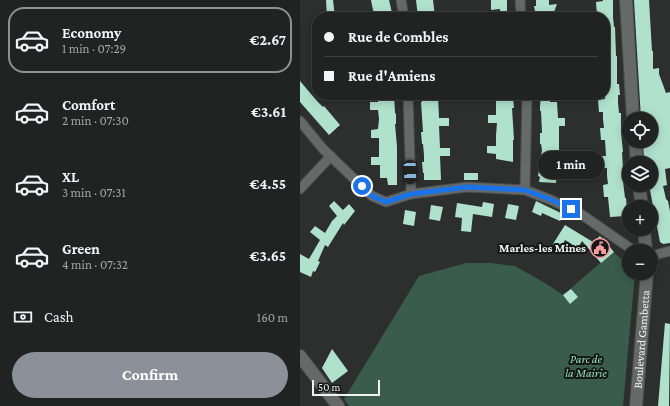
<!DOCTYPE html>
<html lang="en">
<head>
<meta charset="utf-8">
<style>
  :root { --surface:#212322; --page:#292b2a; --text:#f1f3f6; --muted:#a2a4a5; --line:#3e4040; --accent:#8c9099 }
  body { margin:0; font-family:"Crimson Pro",serif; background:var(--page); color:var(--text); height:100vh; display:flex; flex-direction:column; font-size:15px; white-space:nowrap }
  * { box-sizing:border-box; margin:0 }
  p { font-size:13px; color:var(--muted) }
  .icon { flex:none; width:22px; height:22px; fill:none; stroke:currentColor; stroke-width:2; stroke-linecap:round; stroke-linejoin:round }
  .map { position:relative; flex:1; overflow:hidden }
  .drawer { display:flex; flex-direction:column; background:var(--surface); width:300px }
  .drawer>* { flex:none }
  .guide { position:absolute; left:12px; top:12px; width:298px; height:88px; border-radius:16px; box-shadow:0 2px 10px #0003,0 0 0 1px var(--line); display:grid; align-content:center; height:88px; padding:0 12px; background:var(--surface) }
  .tools { position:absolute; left:322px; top:112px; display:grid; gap:8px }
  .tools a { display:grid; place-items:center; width:36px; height:36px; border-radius:50%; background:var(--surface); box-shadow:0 2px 10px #0003,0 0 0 1px var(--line); font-size:20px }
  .scale { position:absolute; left:12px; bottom:10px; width:68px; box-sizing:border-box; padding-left:4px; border:2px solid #f1f3f2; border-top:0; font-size:11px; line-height:14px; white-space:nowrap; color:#f1f3f2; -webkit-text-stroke:3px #151716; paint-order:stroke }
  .end { position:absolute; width:18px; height:18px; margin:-9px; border:5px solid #1a73e8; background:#fff; box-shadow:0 0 0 2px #fff }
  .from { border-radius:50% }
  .bubble { position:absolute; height:28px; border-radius:14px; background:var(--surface); box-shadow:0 2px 10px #0003,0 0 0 1px var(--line); font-size:13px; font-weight:700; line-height:28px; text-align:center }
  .car { position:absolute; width:12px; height:24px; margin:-12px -6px; border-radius:5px; box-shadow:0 0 3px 1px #0007; background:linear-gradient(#222 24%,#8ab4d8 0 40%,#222 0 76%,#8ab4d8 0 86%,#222 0) }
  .guide b { display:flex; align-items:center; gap:14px; height:38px; font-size:15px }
  .guide b+b { border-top:1px solid var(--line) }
  .guide i { width:10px; height:10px; background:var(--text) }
  ul { padding:7px 0 0; list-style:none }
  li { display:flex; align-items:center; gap:12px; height:66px; margin:0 8px 6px; padding:0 4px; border:2px solid transparent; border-radius:16px }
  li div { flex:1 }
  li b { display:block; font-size:15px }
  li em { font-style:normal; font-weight:700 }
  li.current { border-color:var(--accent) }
  li>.icon { width:36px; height:36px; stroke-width:1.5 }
  .pay { display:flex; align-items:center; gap:10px; height:44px; padding:0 12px; font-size:15px }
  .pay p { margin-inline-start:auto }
  .cta { display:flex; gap:8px; margin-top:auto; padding:8px 12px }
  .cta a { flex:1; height:46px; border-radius:24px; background:var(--accent); color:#fff; font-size:16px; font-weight:700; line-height:46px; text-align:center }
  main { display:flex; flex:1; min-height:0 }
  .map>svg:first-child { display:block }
</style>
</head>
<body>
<main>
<section class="drawer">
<ul>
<li class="current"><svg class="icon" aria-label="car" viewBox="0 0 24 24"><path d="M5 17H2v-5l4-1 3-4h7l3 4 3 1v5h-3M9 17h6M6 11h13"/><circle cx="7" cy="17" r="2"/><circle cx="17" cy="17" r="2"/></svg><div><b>Economy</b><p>1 min · 07:29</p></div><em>€2.67</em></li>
<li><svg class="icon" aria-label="car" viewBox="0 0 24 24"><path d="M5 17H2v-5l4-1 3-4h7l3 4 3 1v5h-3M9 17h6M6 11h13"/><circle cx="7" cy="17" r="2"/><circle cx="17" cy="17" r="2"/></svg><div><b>Comfort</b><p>2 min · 07:30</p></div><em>€3.61</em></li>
<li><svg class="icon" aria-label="car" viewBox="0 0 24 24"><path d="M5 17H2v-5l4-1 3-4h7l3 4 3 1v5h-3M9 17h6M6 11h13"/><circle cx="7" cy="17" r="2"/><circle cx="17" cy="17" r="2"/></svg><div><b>XL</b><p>3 min · 07:31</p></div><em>€4.55</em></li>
<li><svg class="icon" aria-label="car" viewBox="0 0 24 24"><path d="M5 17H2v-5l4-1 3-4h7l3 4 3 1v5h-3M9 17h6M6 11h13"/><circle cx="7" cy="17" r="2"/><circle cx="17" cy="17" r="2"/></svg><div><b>Green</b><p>4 min · 07:32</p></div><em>€3.65</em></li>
</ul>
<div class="pay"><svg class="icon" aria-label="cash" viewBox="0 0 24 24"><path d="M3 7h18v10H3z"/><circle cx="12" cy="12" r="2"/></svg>Cash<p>160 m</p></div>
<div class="cta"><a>Confirm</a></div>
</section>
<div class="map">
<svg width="370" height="406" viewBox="0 0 370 406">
  <rect width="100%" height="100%" fill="#2c2f2e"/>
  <!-- green -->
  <path fill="#395c4f" d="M 313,252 L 329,265 L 329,273 L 335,273 L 323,406 L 49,406 L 44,399 L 119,276 L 166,263 L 190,263 L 215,266 L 245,283 L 263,295 Z"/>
  <!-- building -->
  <path fill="#b0e1cd" d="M 26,0 L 33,0 L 35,17 L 27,17 Z
    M 71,0 L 89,0 L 93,17 L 82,17 L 81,14 L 74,15 Z
    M 116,0 L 133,0 L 135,17 L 118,17 Z
    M 191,0 L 207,0 L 207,17 L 200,17 L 200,9 L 191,10 Z
    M 236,0 L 249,0 L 249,5 L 257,4 L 254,12 L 245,13 L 246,17 L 237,17 L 236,16 L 234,6 L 236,6 Z
    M 303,0 L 313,0 L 313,17 L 314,27 L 315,27 L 316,56 L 317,56 L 317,84 L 319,84 L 320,95 L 318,95 L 318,102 L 319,113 L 321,113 L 321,132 L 323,152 L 322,152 L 323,168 L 325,168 L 325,180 L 323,181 L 325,198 L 326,198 L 327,209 L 325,209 L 326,216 L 310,217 L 308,197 L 304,197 L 303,185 L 308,184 L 307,176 L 307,168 L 302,168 L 302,156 L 306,156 L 305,140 L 301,140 L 300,128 L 304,128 L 303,119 L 303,112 L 299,112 L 298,100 L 305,99 L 305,87 L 308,87 L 307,65 L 305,65 L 305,58 L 307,58 L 305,17 L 297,17 L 296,2 L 303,1 Z
    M 334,0 L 349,0 L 352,51 L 353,51 L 353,69 L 359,68 L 359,74 L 366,93 L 370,92 L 370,168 L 365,169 L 367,185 L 363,186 L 366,199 L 368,201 L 370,211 L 370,243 L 363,244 L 360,242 L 349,185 L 351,185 L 351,163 L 344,163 L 343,141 L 351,141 L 351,119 L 341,119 Z
    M 0,81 L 17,101 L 23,107 L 24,106 L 40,125 L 29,135 L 0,102 Z
    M 78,95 L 94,95 L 95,113 L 96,114 L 96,124 L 95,124 L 97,147 L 97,185 L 88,185 L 87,178 L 80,178 L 80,165 L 71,165 L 71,157 L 79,157 L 79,138 L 71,138 L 71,130 L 78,129 L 79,119 L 78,110 L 70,110 L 70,102 L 78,102 Z
    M 138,95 L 139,118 L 149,118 L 149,126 L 139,126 L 140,148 L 150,148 L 150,156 L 140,156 L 141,180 L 124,180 L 124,173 L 123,173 L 122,162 L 124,162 L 124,155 L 123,144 L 122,144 L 121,132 L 123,132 L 121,102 L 122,102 L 122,96 Z
    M 203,95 L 212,95 L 213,97 L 214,108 L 212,108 L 214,140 L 213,140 L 213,162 L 196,159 L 196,154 L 187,153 L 187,146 L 196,146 L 196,135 L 197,123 L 188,123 L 188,115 L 196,115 L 196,100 L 203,100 Z
    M 241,95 L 250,95 L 250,102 L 257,102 L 258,118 L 265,118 L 265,126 L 259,126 L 259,151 L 263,151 L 263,160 L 257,160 L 256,183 L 239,182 L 240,177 L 238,176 L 242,150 L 241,144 L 240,144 L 240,133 L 242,133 L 241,111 L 240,111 L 240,106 Z
    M 164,173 L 178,173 L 178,180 L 164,180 Z
    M 34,201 L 43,210 L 49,204 L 55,211 L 44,225 L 43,223 L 28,247 L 25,245 L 18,261 L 20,262 L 15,272 L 13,271 L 11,277 L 0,272 L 0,254 L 9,259 L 20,240 L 10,232 L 15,226 L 25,233 L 32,221 L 37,216 L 29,206 Z
    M 236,201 L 263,214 L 260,221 L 242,213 L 241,216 L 232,212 Z
    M 183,202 L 194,204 L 192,217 L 173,214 L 171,232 L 161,231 L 162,218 L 155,217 L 157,203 L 182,207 Z
    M 208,204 L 219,206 L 216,220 L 205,218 Z
    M 131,205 L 143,207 L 140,221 L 129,219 Z
    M 105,210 L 116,212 L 114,226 L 103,224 Z
    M 265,225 L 293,242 L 300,236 L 314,252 L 301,263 L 282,241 L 278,248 L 265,240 L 260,249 L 253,244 Z
    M 271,289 L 278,297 L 270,304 L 263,295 Z
    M 365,323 L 370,324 L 369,406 L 358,406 Z
    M 32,349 L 48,371 L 32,383 L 22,368 Z"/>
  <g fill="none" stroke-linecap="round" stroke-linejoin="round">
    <defs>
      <path id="street" d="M 101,0 L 104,17
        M 220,0 L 221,17
        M 108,95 L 111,194
        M 0,121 L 23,149 L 72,196 L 86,202 L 111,194 L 167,187 L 225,190 L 251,200 L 281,214 L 334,251
        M 0,189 L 31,156
        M 225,190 L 227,95
        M 351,256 L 370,251"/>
      <g id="secondary">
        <path d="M 326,0 L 333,119"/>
        <path d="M 335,141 L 337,163"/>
        <path d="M 339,185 L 342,207"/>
        <path d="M 344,229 L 346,251"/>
        <path d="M 0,356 L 38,406"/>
        <path id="s1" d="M 336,406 L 347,273"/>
      </g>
    </defs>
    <!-- street casing -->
    <use href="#street" stroke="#494d4b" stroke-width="11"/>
    <!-- secondary casing -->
    <use href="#secondary" stroke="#494d4b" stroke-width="14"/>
    <!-- street -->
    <use href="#street" stroke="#656968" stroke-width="9"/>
    <!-- secondary -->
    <use href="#secondary" stroke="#656968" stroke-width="12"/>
  </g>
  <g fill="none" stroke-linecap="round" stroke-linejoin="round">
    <!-- route -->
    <path stroke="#1a73e8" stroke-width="5" d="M 62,186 L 72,196 L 86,202 L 111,194 L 167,187 L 225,190 L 252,200 L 271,209"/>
  </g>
  <!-- icons -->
  <defs>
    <symbol id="civic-ring" viewBox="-11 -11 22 22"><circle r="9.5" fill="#151716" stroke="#f59b9d" stroke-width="1.5"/><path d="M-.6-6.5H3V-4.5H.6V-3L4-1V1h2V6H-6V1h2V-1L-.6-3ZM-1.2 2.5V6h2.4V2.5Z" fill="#f59b9d"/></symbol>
  </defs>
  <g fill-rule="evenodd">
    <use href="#civic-ring" x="289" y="237" width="22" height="22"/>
  </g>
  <g text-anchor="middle" stroke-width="4" stroke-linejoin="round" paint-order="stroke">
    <!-- poi labels -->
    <g font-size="12" font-weight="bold" fill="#f1f3f2" stroke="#151716" text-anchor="end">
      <text x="286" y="252">Marles-les Mines</text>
    </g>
    <!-- street labels -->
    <g font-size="12" fill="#f1f3f2" stroke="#151716">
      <text dy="4" stroke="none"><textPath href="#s1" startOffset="67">Boulevard Gambetta</textPath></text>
    </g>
    <!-- park labels -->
    <g font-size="12" font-style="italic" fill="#91dfc1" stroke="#151716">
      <text x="286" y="363">Parc de<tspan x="286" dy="14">la Mairie</tspan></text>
    </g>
  </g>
</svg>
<div class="tools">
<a><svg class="icon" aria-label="locate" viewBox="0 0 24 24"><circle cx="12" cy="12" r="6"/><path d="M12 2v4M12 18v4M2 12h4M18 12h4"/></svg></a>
<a><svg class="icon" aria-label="layers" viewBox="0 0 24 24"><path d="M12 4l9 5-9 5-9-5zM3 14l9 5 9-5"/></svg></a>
<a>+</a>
<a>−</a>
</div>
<div class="scale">50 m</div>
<i class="end from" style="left:62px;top:186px"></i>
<i class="end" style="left:271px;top:209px"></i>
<div class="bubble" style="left:238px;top:151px;width:66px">1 min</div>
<i class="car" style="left:110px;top:172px;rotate:178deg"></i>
<div class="guide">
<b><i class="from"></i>Rue de Combles</b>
<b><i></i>Rue d'Amiens</b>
</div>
</div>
</main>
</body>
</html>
